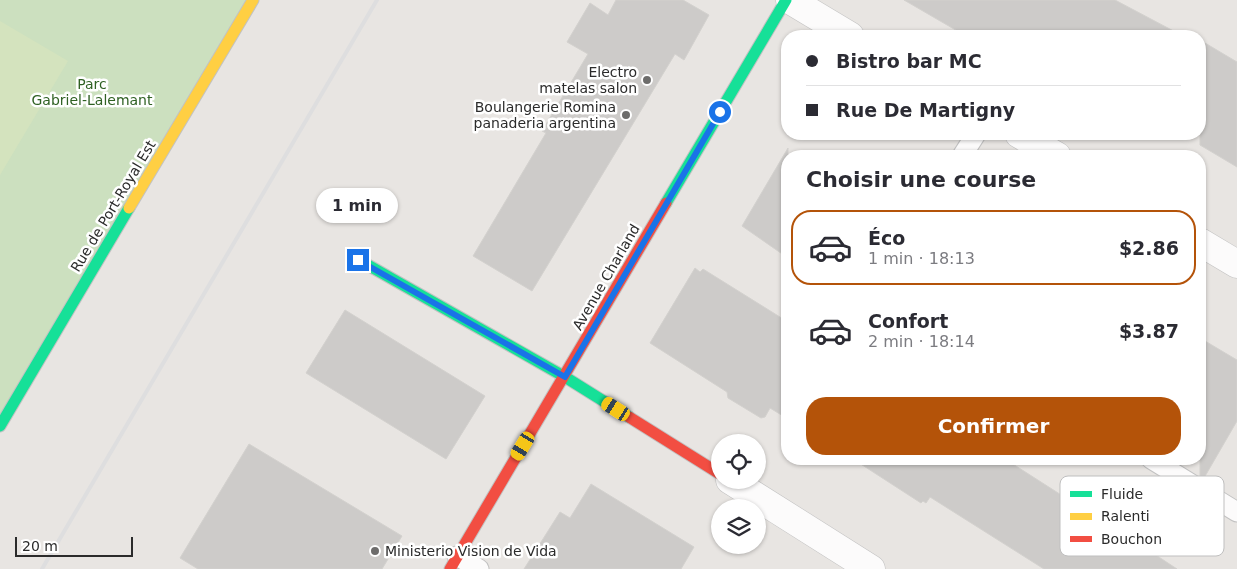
<!DOCTYPE html>
<html lang="fr">
<head>
<meta charset="utf-8">
<style>
  :root { --surface:#fff; --page:#f2f2f3; --text:#2b2b33; --muted:#7c7c81; --line:#e1e1e2; --accent:#b45309 }
  body { margin:0; font-family:"DejaVu Sans",sans-serif; background:var(--page); color:var(--text); height:100vh; display:flex; flex-direction:column; font-size:19px; white-space:nowrap }
  * { box-sizing:border-box; margin:0 }
  p { font-size:16px; color:var(--muted) }
  .icon { flex:none; width:28px; height:28px; fill:none; stroke:currentColor; stroke-width:2; stroke-linecap:round; stroke-linejoin:round }
  .map { position:relative; flex:1; overflow:hidden }
  .sheet { position:absolute; left:781px; top:150px; width:425px; height:315px; display:flex; flex-direction:column; background:var(--surface); border-radius:20px; box-shadow:0 1px 4px #0004 }
  .sheet>* { flex:none }
  .hud { position:absolute; left:781px; top:30px; width:425px; height:110px; border-radius:20px; box-shadow:0 1px 4px #0004; display:grid; align-content:center; height:110px; padding:0 25px; background:var(--surface) }
  .fabs { position:absolute; left:711px; top:434px; display:grid; gap:10px }
  .fabs a { display:grid; place-items:center; width:55px; height:55px; border-radius:50%; background:var(--surface); box-shadow:0 1px 4px #0004; font-size:25px }
  .scale { position:absolute; left:15px; bottom:12px; width:118px; box-sizing:border-box; padding-left:5px; border:2px solid #2b2b2b; border-top:0; font-size:14px; line-height:18px; white-space:nowrap; color:#2b2b2b; -webkit-text-stroke:4px #fff; paint-order:stroke }
  .end { position:absolute; width:22px; height:22px; margin:-11px; border:6px solid #1a73e8; background:#fff; box-shadow:0 0 0 2px #fff }
  .from { border-radius:50% }
  .bubble { position:absolute; height:35px; border-radius:18px; background:var(--surface); box-shadow:0 1px 4px #0004; font-size:16px; font-weight:700; line-height:35px; text-align:center }
  .car { position:absolute; width:15px; height:30px; margin:-15px -8px; border-radius:6px; box-shadow:0 0 4px 1px #0007; background:linear-gradient(#f5c518 24%,#345 0 40%,#f5c518 0 76%,#345 0 86%,#f5c518 0) }
  .hud b { display:flex; align-items:center; gap:18px; height:48px; font-size:19px }
  .hud b+b { border-top:1px solid var(--line) }
  .hud i { width:12px; height:12px; background:var(--text) }
  ul { padding:0; list-style:none }
  li { display:flex; align-items:center; gap:15px; height:75px; margin:0 10px 8px; padding:0 15px; border:2px solid transparent; border-radius:20px }
  li div { flex:1 }
  li b { display:block; font-size:19px }
  li em { font-style:normal; font-weight:700 }
  li.active { border-color:var(--accent) }
  li>.icon { width:45px; height:45px; stroke-width:1.5 }
  h2 { padding:0 25px; font-size:22px; line-height:60px }
  .action { display:flex; gap:10px; margin-top:auto; padding:10px 25px }
  .action a { flex:1; height:58px; border-radius:20px; background:var(--accent); color:#fff; font-size:20px; font-weight:700; line-height:58px; text-align:center }
  .map>svg:first-child { display:block }
</style>
</head>
<body>
<div class="map">
<svg width="1237" height="569" viewBox="0 0 1237 569">
  <rect width="100%" height="100%" fill="#e8e5e2"/>
  <!-- green -->
  <path fill="#cce0bf" d="M 0,0 L 254,0 L 0,427 Z"/>
  <!-- pitch -->
  <path fill="#d4e3be" d="M 0,21 L 68,61 L 0,175 Z"/>
  <!-- building -->
  <path fill="#cdcbc9" stroke="#d3d1ce" d="M 616,0 L 683,0 L 709,15 L 684,60 L 675,54 L 532,291 L 473,256 L 546,133 L 542,131 L 588,54 L 567,42 L 590,3 L 608,15 Z
    M 904,0 L 1115,0 L 1183,36 L 966,36 Z
    M 1200,40 L 1237,62 L 1237,167 L 1200,145 Z
    M 788,148 L 788,258 L 742,226 Z
    M 695,268 L 700,272 L 703,269 L 788,322 L 788,419 L 770,408 L 765,417 L 761,418 L 728,398 L 727,392 L 650,343 Z
    M 345,310 L 485,396 L 446,459 L 306,373 Z
    M 1200,338 L 1237,360 L 1237,421 L 1204,478 L 1200,476 Z
    M 249,444 L 402,536 L 382,569 L 198,569 L 180,558 Z
    M 853,459 L 1005,459 L 1080,507 L 1084,501 L 1121,525 L 1118,530 L 1177,569 L 1044,569 L 930,497 L 926,503 L 923,501 L 921,503 Z
    M 591,484 L 694,547 L 681,569 L 524,569 L 560,512 L 570,518 Z"/>
  <g fill="none" stroke-linecap="round" stroke-linejoin="round">
    <defs>
      <path id="lane" d="M 962,156 L 976,134
        M 1151,459 L 1237,512
        M 457,556 L 479,569"/>
      <path id="street" d="M 790,0 L 850,36
        M 1019,134 L 1057,156
        M 1200,242 L 1237,264
        M 730,480 L 871,569"/>
      <path id="fast" d="M 666,203 L 786,0
        M 359,260 L 565,377 L 629,417
        M 0,426 L 129,208"/>
      <path id="slow" d="M 129,208 L 253,0"/>
      <path id="jam" d="M 629,417 L 720,474
        M 450,569 L 666,203"/>
    </defs>
    <!-- lane casing -->
    <use href="#lane" stroke="#c2c2c2" stroke-width="21"/>
    <!-- street casing -->
    <use href="#street" stroke="#c2c2c2" stroke-width="29"/>
    <!-- fast casing -->
    <use href="#fast" stroke="#c2c2c2" stroke-width="13"/>
    <!-- slow casing -->
    <use href="#slow" stroke="#c2c2c2" stroke-width="13"/>
    <!-- jam casing -->
    <use href="#jam" stroke="#c2c2c2" stroke-width="13"/>
    <!-- lane -->
    <use href="#lane" stroke="#fcfbfb" stroke-width="19"/>
    <!-- street -->
    <use href="#street" stroke="#fcfbfb" stroke-width="28"/>
    <!-- fast -->
    <use href="#fast" stroke="#16e098" stroke-width="11"/>
    <!-- slow -->
    <use href="#slow" stroke="#ffcf43" stroke-width="11"/>
    <!-- jam -->
    <use href="#jam" stroke="#f24e42" stroke-width="11"/>
    <!-- rail -->
    <path stroke="#dededf" stroke-width="4" d="M 42,569 L 377,0"/>
  </g>
  <g fill="none" stroke-linecap="round" stroke-linejoin="round">
    <!-- route -->
    <path stroke="#1a73e8" stroke-width="6" d="M 358,260 L 565,377 L 720,112"/>
  </g>
  <!-- markers -->
  <g fill="#6d6c6b" stroke="#fff" stroke-width="2">
    <circle cx="647" cy="80" r="5"/>
    <circle cx="626" cy="115" r="5"/>
    <circle cx="375" cy="551" r="5"/>
  </g>
  <g text-anchor="middle" stroke-width="5" stroke-linejoin="round" paint-order="stroke">
    <!-- poi labels -->
    <g font-size="14" fill="#2b2b2b" stroke="#fff" text-anchor="end">
      <text x="637" y="77">Electro<tspan x="637" dy="16">matelas salon</tspan></text>
      <text x="616" y="112">Boulangerie Romina<tspan x="616" dy="16">panaderia argentina</tspan></text>
      <text x="385" y="556" text-anchor="start">Ministerio Vision de Vida</text>
    </g>
    <!-- park labels -->
    <g font-size="14" fill="#2f6123" stroke="#fff">
      <text x="92" y="89">Parc<tspan x="92" dy="16">Gabriel-Lalemant</tspan></text>
    </g>
    <!-- street labels -->
    <g font-size="14" fill="#2b2b2b" stroke="#fff">
      <text transform="translate(113 206) rotate(-59)" y="5">Rue de Port-Royal Est</text>
      <text transform="translate(606 277) rotate(-60)" y="5">Avenue Charland</text>
    </g>
  </g>
  <!-- legend -->
  <rect x="1060" y="476" width="164" height="80" rx="8" fill="#fff" stroke="#bfbfbf" stroke-width="1"/>
  <rect x="1070" y="491" width="22" height="6" fill="#16e098"/>
  <rect x="1070" y="513" width="22" height="7" fill="#ffcf43"/>
  <rect x="1070" y="536" width="22" height="6" fill="#f24e42"/>
  <g font-size="14" fill="#2b2b2b">
    <text x="1101" y="499">Fluide</text>
    <text x="1101" y="521">Ralenti</text>
    <text x="1101" y="544">Bouchon</text>
  </g>
</svg>
<div class="fabs">
<a><svg class="icon" aria-label="locate" viewBox="0 0 24 24"><circle cx="12" cy="12" r="6"/><path d="M12 2v4M12 18v4M2 12h4M18 12h4"/></svg></a>
<a><svg class="icon" aria-label="layers" viewBox="0 0 24 24"><path d="M12 4l9 5-9 5-9-5zM3 14l9 5 9-5"/></svg></a>
</div>
<div class="scale">20 m</div>
<i class="end from" style="left:720px;top:112px"></i>
<i class="end" style="left:358px;top:260px"></i>
<div class="bubble" style="left:316px;top:188px;width:82px">1 min</div>
<i class="car" style="left:616px;top:409px;rotate:302deg"></i>
<i class="car" style="left:523px;top:446px;rotate:211deg"></i>
<div class="hud">
<b><i class="from"></i>Bistro bar MC</b>
<b><i></i>Rue De Martigny</b>
</div>
<section class="sheet">
<h2>Choisir une course</h2>
<ul>
<li class="active"><svg class="icon" aria-label="car" viewBox="0 0 24 24"><path d="M5 17H2v-5l4-1 3-4h7l3 4 3 1v5h-3M9 17h6M6 11h13"/><circle cx="7" cy="17" r="2"/><circle cx="17" cy="17" r="2"/></svg><div><b>Éco</b><p>1 min · 18:13</p></div><em>$2.86</em></li>
<li><svg class="icon" aria-label="car" viewBox="0 0 24 24"><path d="M5 17H2v-5l4-1 3-4h7l3 4 3 1v5h-3M9 17h6M6 11h13"/><circle cx="7" cy="17" r="2"/><circle cx="17" cy="17" r="2"/></svg><div><b>Confort</b><p>2 min · 18:14</p></div><em>$3.87</em></li>
</ul>
<div class="action"><a>Confirmer</a></div>
</section>
</div>
</body>
</html>
